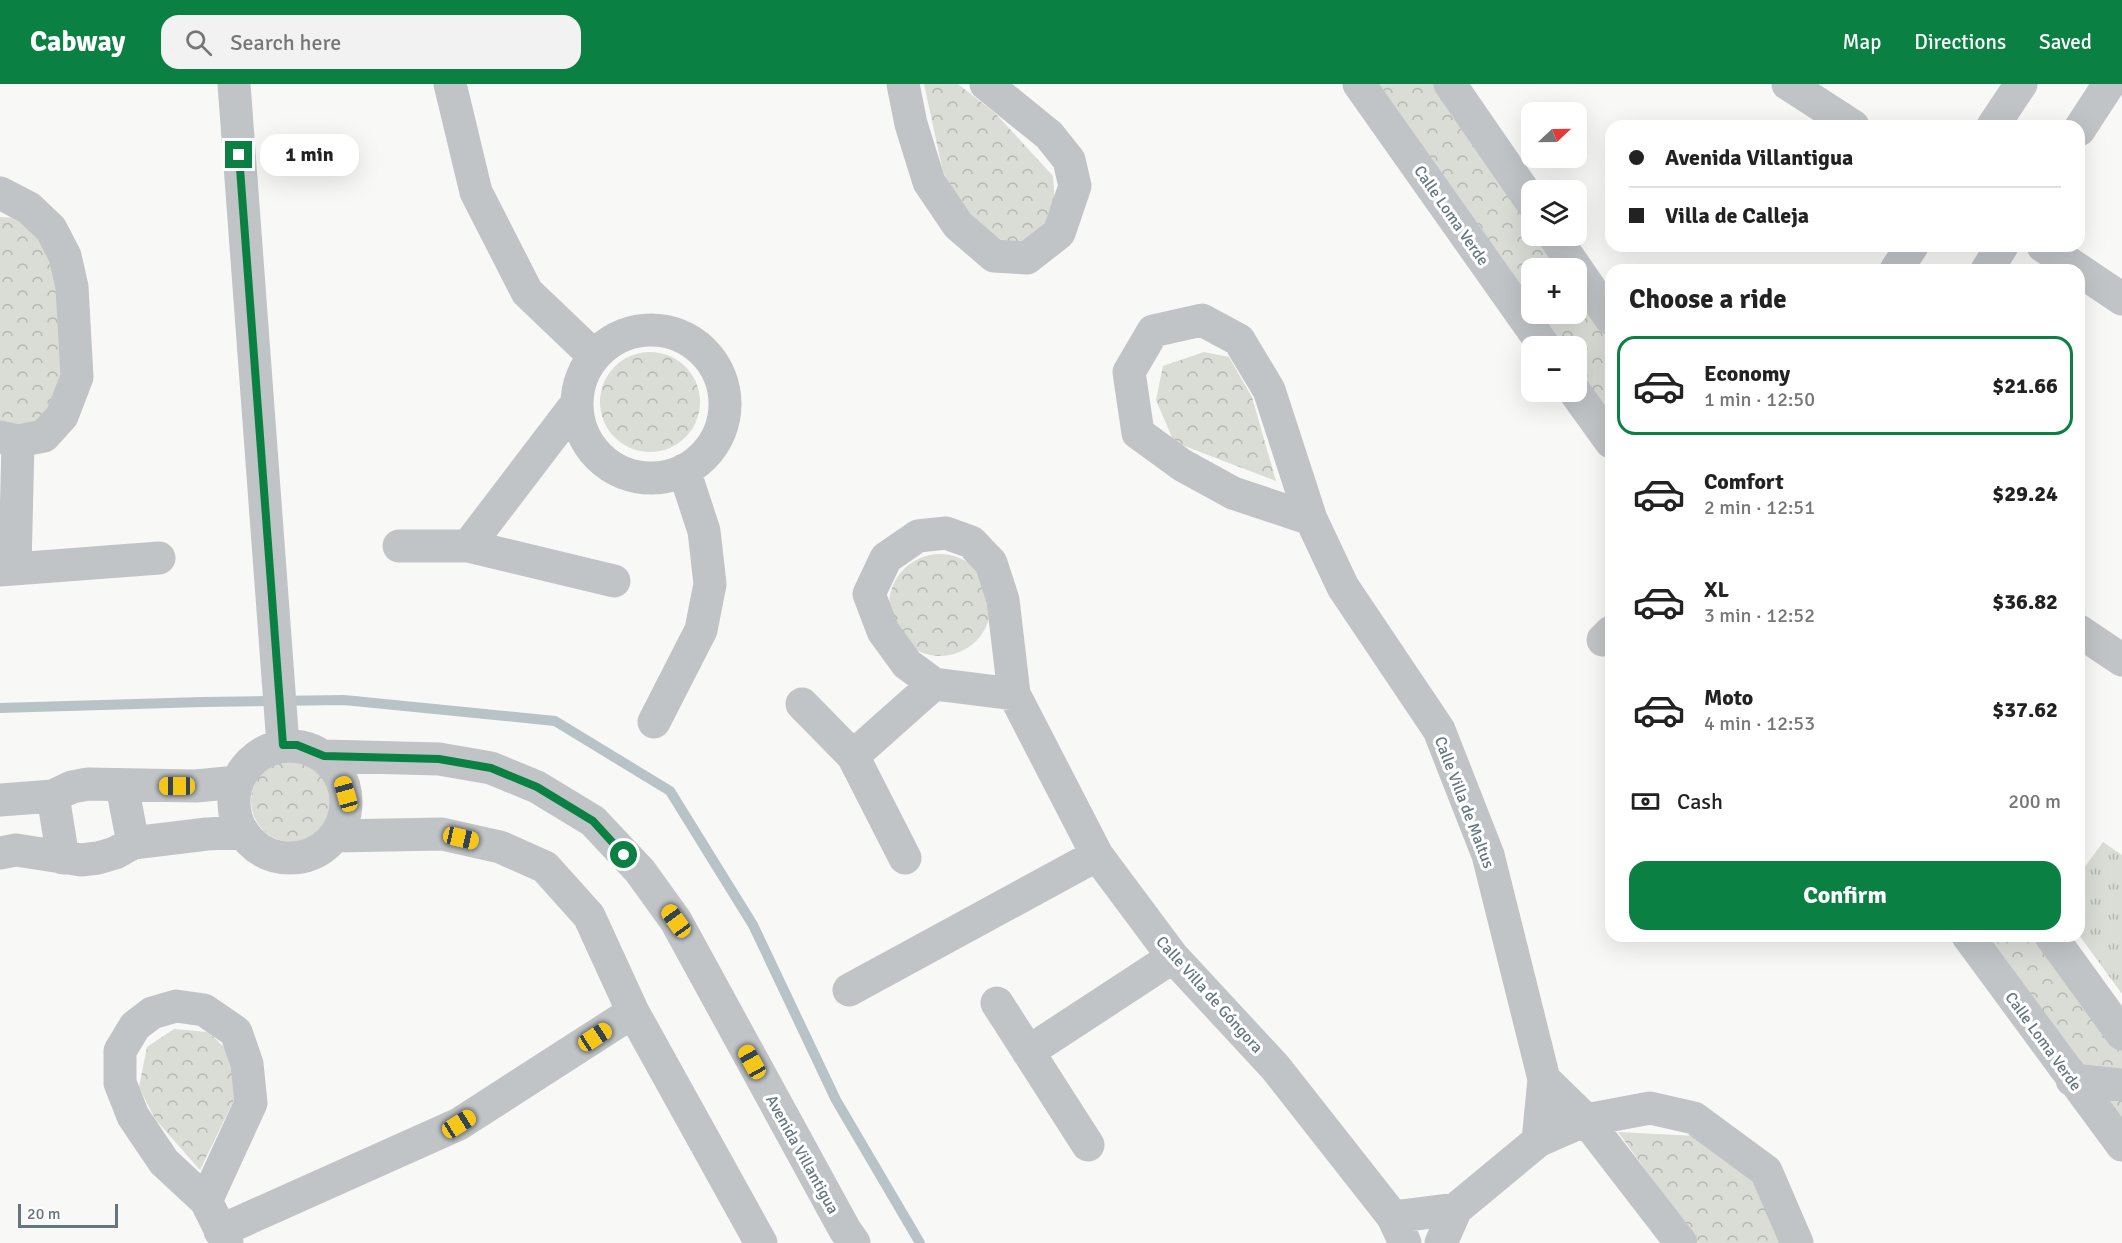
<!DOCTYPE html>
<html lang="en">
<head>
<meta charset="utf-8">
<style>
  :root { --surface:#fff; --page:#f2f2f2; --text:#222; --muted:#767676; --line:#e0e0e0; --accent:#0b8043 }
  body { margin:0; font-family:Signika,sans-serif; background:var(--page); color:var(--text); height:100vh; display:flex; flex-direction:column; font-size:22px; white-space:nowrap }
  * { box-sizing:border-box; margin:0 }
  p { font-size:20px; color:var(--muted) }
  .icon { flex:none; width:33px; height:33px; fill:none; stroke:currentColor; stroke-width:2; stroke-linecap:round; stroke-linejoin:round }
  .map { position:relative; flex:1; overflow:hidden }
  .panel { position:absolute; left:1605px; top:180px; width:480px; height:678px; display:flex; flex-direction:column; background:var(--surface); border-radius:18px; box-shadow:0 6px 24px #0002 }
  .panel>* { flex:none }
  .banner { position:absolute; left:1605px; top:36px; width:480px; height:132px; border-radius:18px; box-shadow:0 6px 24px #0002; display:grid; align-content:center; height:132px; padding:0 24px; background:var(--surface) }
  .needle { width:39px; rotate:68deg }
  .buttons { position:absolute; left:1521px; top:18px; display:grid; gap:12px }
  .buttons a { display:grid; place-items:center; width:66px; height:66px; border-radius:12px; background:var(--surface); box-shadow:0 6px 24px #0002; font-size:30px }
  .scale { position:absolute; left:18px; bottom:15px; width:100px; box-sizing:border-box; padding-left:6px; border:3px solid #66767e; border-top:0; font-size:16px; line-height:21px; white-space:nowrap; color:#66767e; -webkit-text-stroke:4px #fff; paint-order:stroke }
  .end { position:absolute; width:27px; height:27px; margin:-14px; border:8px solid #0b8043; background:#fff; box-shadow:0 0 0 3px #fff }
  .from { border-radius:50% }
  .bubble { position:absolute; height:42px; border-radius:18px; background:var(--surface); box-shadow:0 6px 24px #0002; font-size:20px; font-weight:700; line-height:42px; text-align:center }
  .car { position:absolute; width:18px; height:36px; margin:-18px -9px; border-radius:8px; box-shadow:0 0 4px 2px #0007; background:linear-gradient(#f5c518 24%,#345 0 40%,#f5c518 0 76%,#345 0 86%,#f5c518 0) }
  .banner b { display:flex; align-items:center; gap:21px; height:57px; font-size:22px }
  .banner b+b { border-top:2px solid var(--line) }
  .banner i { width:15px; height:15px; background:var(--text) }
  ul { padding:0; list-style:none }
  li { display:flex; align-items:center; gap:18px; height:99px; margin:0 12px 9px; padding:0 12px; border:3px solid transparent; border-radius:18px }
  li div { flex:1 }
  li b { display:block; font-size:22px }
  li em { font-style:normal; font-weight:700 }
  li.current { border-color:var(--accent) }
  li>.icon { width:54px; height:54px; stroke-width:1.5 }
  h2 { padding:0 24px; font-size:27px; line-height:72px }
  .pay { display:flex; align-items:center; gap:15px; height:66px; padding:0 24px; font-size:22px }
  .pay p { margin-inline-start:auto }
  .primary-button { display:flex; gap:12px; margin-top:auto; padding:12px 24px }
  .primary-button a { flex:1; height:69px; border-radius:18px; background:var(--accent); color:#fff; font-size:24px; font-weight:700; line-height:69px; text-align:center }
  header { display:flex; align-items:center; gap:36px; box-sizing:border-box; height:84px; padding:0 30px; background:var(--accent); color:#fff }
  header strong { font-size:28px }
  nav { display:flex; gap:33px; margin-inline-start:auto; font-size:21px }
  .search { width:420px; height:54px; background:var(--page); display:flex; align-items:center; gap:15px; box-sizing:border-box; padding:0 21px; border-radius:18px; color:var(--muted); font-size:22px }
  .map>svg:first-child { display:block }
</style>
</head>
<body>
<header>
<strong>Cabway</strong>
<div class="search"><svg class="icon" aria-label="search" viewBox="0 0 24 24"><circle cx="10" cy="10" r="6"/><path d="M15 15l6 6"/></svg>Search here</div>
<nav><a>Map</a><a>Directions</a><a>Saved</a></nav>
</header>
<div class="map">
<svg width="2122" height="1159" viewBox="0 0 2122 1159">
  <defs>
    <pattern id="grass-tufts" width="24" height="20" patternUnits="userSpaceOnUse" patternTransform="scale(1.5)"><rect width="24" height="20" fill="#d9ddd6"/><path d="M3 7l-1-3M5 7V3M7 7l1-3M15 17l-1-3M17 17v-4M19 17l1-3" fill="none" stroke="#b4b8b3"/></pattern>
    <pattern id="park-crowns" width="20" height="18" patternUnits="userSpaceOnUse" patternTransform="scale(1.5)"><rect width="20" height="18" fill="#d9ddd6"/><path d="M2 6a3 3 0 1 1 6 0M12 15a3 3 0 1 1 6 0" fill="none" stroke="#b4b8b3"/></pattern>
  </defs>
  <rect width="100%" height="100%" fill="#f8f8f6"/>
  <!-- grass -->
  <path fill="url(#grass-tufts)" d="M 2103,758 L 2122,771 L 2122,910 L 2079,851 L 2079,791 Z"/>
  <!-- park -->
  <path fill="url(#park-crowns)" fill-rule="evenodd" d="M 924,0 L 958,0 L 995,29 L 1053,92 L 1056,133 L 1036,153 L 1010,163 L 967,130 L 943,88 Z
    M 1359,0 L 1451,0 L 1531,116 L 1532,152 L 1556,152 L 1611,231 L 1611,359 L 1576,308 L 1576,262 L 1543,262 ZM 1532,184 L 1576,184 L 1576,230 L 1532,230 Z
    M 0,133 L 21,134 L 53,172 L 66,295 L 42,335 L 20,343 L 0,337 Z
    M 1204,268 L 1229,273 L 1252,313 L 1276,397 L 1174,358 L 1156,316 L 1163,282 Z
    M600 318a50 50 0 1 1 100 0a50 50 0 1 1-100 0Z
    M889 521a51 51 0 1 1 102 0a51 51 0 1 1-102 0Z
    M251 717a41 41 0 1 1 82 0a41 41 0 1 1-82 0Z
    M 1968,852 L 2051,852 L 2122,950 L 2122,1061 Z
    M 174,945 L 208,948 L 233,971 L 236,1012 L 200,1086 L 155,1035 L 139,1003 L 147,963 Z
    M 1618,1048 L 1696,1052 L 1758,1098 L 1785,1159 L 1699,1159 Z"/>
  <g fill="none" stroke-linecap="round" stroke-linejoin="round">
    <!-- stream -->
    <path stroke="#b7c3c6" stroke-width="10" d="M 0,624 L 203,618 L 344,616 L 555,637 L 670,707 L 753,841 L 836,1016 L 920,1159"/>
    <!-- minor -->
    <path stroke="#c0c4c7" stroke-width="33" d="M 234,0 L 283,661
      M 450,0 L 476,108 L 527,208 L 594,272
      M 903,0 L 911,40 L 929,98 L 958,141 L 994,172 L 1027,174 L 1059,149 L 1075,102 L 1069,76 L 1049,51 L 986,0
      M 1359,0 L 1544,262
      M 1450,0 L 1532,119
      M 1788,0 L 1853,42
      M 1993,42 L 2021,0
      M 2079,46 L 2109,0
      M 0,109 L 29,124 L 51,145 L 65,172 L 72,203 L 77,293 L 62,332 L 44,352 L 18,357 L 0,353
      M 1554,152 L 1611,235
      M 2043,162 L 2079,186
      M 1896,186 L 1912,162
      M 1987,186 L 2002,162
      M 2079,186 L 2122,215
      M577 320a74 74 0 1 1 148 0a74 74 0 1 1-148 0Z
      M 1575,308 L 1611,358
      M 1311,435 L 1233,409 L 1182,381 L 1138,349 L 1129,288 L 1153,247 L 1202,236 L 1239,256 L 1269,306 L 1311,435 L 1343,503 L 1439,646 L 1488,771 L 1544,995 L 1538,1057
      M 399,462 L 468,462 L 614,497
      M 468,462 L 577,319
      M 15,485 L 18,357
      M 0,486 L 159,474
      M 2079,547 L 2122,576
      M 1603,556 L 1611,548
      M 1014,610 L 934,600 L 907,580 L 883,547 L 869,510 L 886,474 L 918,452 L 946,449 L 971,458 L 991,479 L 1003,516 L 1014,610 L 1097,771 L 1173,873 L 1275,983 L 1393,1133 L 1405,1159
      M 802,620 L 853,672 L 905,774
      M 654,638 L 701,546 L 710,500 L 704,447 L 684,386
      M234 718a56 56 0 1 1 112 0a56 56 0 1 1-112 0Z
      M 324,672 L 439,675 L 491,684 L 537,703 L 593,737 L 640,787 L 676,837 L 845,1146 L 854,1159
      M 853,672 L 934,600
      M 122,702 L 133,759
      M 53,712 L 63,774
      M 0,716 L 53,712 L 72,703 L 88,700 L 196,702 L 237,698
      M 335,752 L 442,750 L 500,763 L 545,783 L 589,832 L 633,928 L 761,1159
      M 0,769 L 16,766 L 81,776 L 98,774 L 115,769 L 133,759 L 207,750 L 243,748
      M 1968,852 L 2122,1061
      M 2051,852 L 2122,950
      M 849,906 L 1097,771
      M 997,919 L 1088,1061
      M 1028,968 L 1173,873
      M 1544,995 L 1586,1036 L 1681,1159
      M 2072,996 L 2122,1001
      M 206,1117 L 251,1019 L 247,980 L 236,948 L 204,926 L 176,922 L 152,929 L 135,942 L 120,967 L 120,999 L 133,1032 L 164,1078 L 206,1117 L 227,1159
      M 1393,1133 L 1456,1125
      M 220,1147 L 459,1040 L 633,928
      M 1441,1159 L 1456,1125 L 1538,1057 L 1586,1036 L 1650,1024 L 1694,1034 L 1766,1087 L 1797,1159"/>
  </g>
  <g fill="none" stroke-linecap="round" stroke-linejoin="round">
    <!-- route -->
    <path stroke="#0b8043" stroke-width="8" d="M 239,71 L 283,661 L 297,661 L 324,672 L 439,675 L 491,684 L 537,703 L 593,737 L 624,771"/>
  </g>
  <g text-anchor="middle" stroke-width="6" stroke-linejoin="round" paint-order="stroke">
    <!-- street labels -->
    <g font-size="16" fill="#66767e" stroke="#fff">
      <text transform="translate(1452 131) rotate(55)" y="6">Calle Loma Verde</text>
      <text transform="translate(1465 718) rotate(69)" y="6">Calle Villa de Maltus</text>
      <text transform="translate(1210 910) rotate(48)" y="6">Calle Villa de Góngora</text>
      <text transform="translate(2044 957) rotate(54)" y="6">Calle Loma Verde</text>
      <text transform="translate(803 1070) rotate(61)" y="6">Avenida Villantigua</text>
    </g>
  </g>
</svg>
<div class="buttons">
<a><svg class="needle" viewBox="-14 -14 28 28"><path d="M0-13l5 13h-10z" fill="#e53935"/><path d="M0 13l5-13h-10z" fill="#767676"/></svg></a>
<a><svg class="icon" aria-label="layers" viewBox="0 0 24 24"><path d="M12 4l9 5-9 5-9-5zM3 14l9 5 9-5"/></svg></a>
<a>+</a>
<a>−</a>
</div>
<div class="scale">20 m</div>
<i class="end from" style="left:624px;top:771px"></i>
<i class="end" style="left:239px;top:71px"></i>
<div class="bubble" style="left:260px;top:50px;width:99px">1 min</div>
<i class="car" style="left:177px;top:702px;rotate:270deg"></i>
<i class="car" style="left:346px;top:710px;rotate:344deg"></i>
<i class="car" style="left:461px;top:754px;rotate:103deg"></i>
<i class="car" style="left:676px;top:837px;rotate:324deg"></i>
<i class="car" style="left:595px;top:953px;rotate:57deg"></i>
<i class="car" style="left:752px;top:978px;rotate:331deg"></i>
<i class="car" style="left:459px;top:1040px;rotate:58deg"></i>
<div class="banner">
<b><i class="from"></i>Avenida Villantigua</b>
<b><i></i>Villa de Calleja</b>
</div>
<section class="panel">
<h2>Choose a ride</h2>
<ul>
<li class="current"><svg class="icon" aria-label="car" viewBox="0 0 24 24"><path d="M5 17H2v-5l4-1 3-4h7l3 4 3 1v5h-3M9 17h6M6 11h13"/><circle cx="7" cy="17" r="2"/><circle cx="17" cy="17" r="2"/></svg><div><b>Economy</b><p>1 min · 12:50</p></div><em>$21.66</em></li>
<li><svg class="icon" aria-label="car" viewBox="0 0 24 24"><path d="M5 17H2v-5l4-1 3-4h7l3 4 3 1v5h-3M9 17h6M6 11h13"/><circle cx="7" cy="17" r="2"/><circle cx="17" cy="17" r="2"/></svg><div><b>Comfort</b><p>2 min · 12:51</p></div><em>$29.24</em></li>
<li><svg class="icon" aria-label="car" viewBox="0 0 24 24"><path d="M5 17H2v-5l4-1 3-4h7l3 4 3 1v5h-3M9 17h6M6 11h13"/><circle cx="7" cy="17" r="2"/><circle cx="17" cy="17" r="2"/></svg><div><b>XL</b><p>3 min · 12:52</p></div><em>$36.82</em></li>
<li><svg class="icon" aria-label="car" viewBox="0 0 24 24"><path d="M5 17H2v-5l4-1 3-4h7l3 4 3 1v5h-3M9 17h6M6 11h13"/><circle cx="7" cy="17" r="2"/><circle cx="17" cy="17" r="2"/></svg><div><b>Moto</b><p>4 min · 12:53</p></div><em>$37.62</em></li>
</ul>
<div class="pay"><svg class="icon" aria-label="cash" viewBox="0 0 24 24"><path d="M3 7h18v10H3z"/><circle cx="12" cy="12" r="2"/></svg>Cash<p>200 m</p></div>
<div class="primary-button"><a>Confirm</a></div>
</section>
</div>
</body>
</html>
